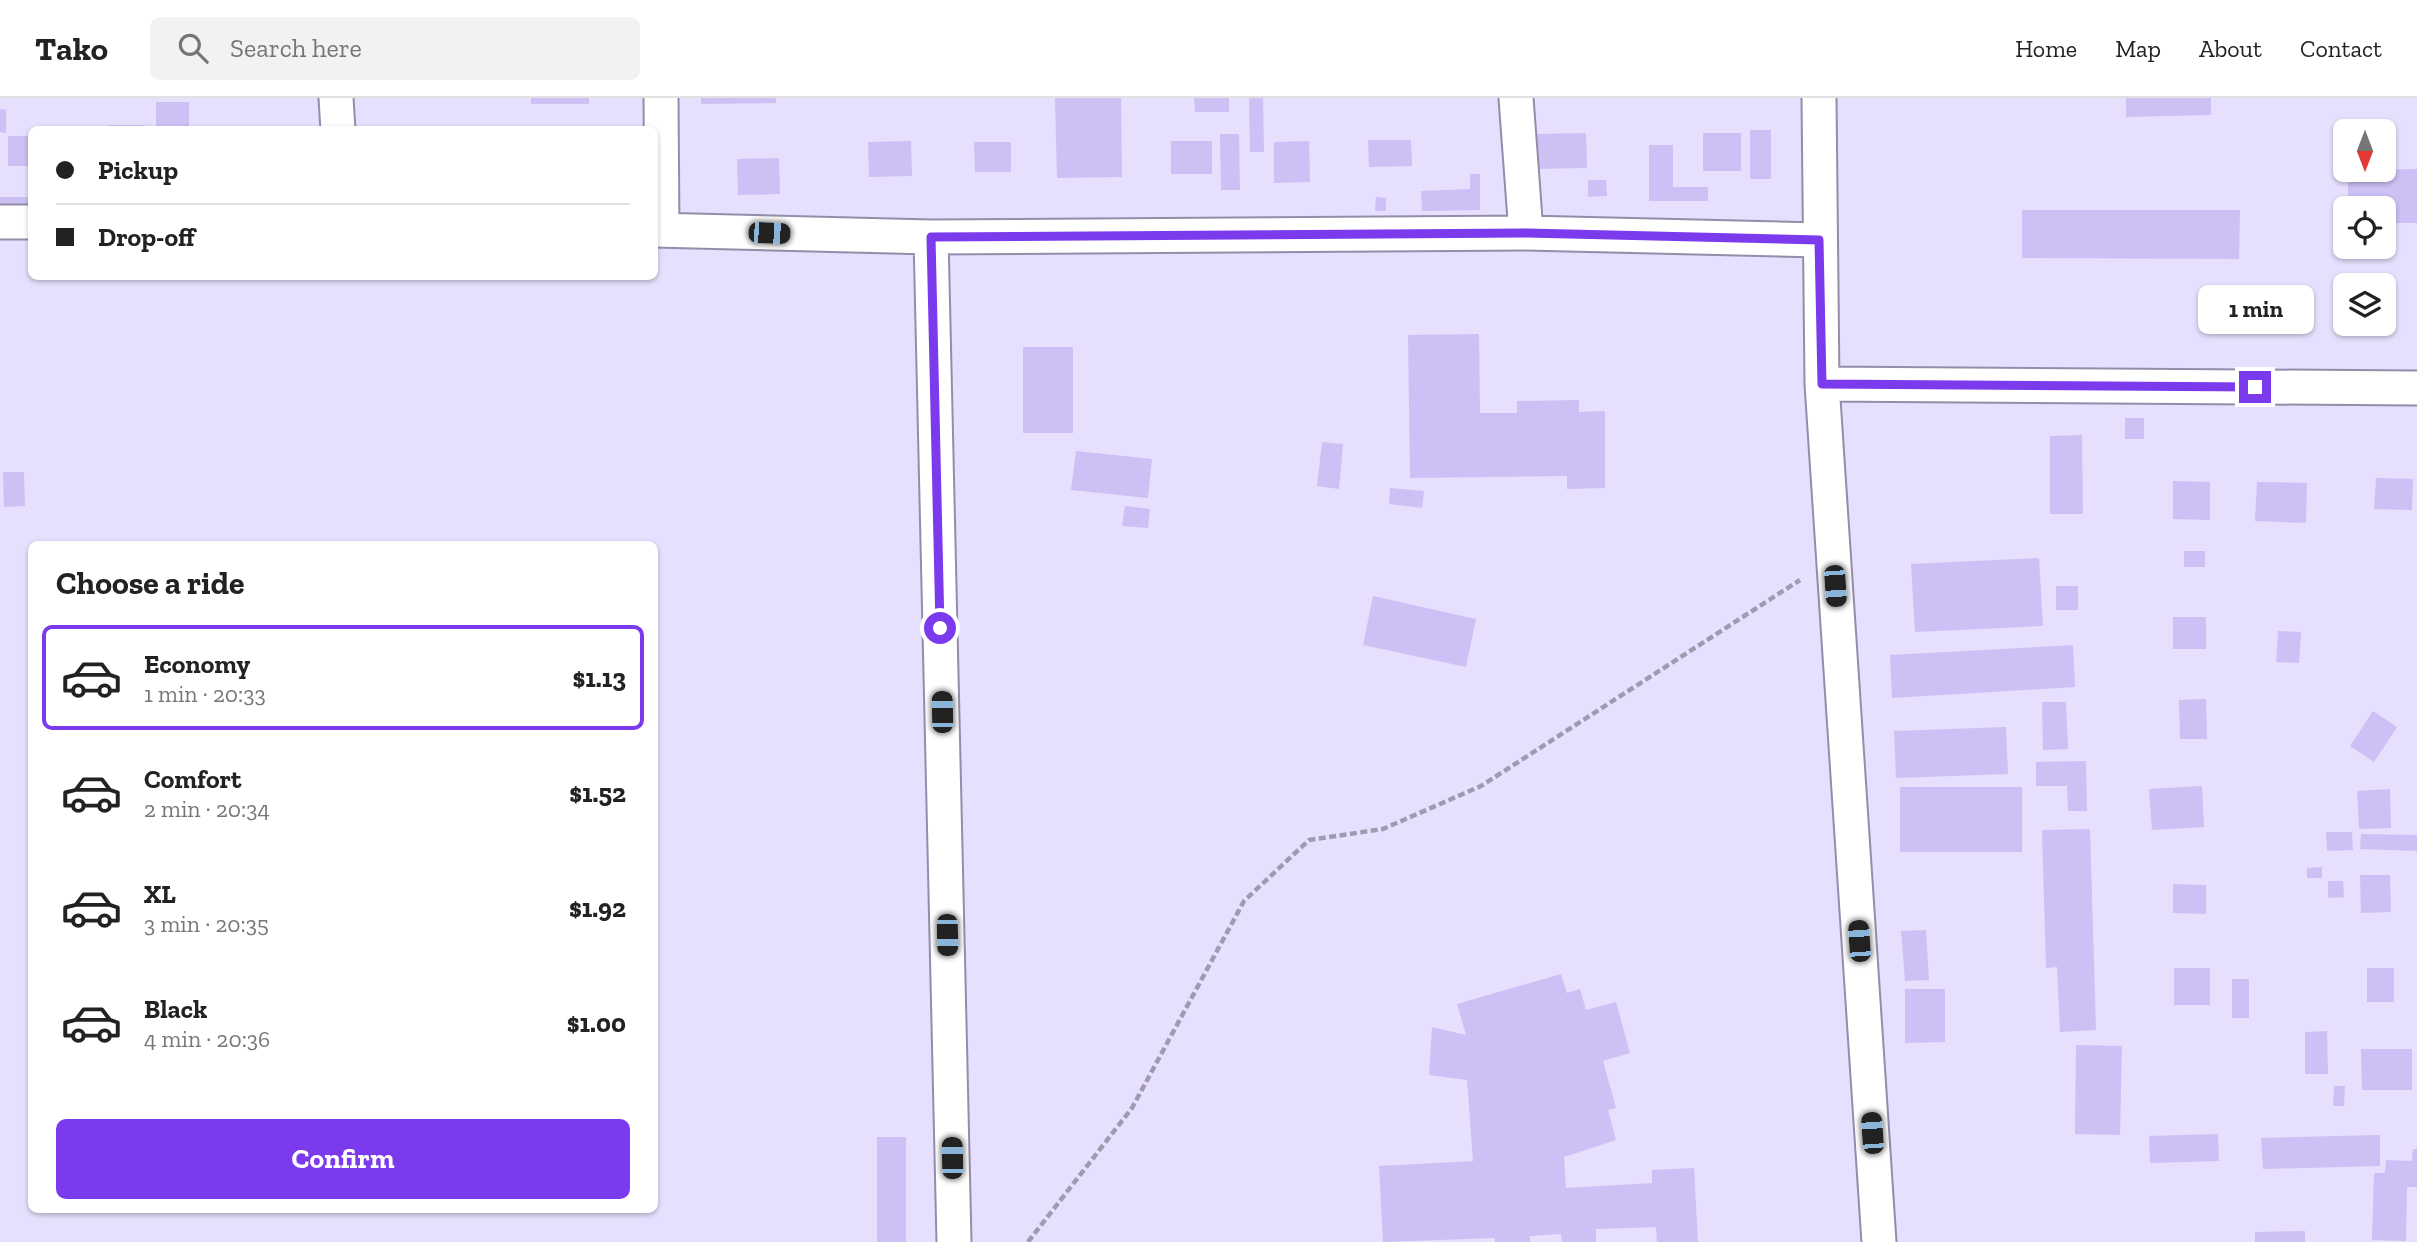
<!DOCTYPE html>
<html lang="en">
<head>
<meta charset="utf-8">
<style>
  :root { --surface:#fff; --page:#f2f2f2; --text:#222; --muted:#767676; --line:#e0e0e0; --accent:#7c3aed }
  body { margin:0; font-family:"Zilla Slab",serif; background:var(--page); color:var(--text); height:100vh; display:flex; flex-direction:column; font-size:26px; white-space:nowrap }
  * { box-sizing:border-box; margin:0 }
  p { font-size:23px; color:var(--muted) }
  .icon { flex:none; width:38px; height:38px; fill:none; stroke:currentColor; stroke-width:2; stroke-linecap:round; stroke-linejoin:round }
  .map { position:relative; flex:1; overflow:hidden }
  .sheet { position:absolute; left:28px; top:443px; width:630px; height:672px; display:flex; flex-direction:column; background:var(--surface); border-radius:10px; box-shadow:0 2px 5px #0004 }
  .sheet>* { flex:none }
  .hud { position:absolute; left:28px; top:28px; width:630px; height:154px; border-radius:10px; box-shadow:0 2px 5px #0004; display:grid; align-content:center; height:154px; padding:0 28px; background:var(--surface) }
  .needle { width:46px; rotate:180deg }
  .controls { position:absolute; left:2333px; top:21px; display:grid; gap:14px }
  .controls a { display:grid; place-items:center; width:63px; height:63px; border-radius:10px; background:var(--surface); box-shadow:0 2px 5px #0004; font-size:35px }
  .end { position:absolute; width:32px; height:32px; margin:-16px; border:9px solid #7c3aed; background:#fff; box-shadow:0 0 0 4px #fff }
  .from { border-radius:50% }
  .bubble { position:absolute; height:49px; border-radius:10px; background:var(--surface); box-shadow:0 2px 5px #0004; font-size:23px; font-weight:800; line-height:49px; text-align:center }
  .car { position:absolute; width:21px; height:42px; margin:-21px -10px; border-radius:9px; box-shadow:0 0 5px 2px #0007; background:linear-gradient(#222 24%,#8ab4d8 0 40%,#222 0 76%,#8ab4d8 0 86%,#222 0) }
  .hud b { display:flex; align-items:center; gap:24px; height:66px; font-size:26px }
  .hud b+b { border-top:2px solid var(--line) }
  .hud i { width:18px; height:18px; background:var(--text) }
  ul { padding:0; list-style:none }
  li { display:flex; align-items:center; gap:21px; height:105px; margin:0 14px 10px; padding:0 14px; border:4px solid transparent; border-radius:10px }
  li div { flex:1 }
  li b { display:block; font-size:26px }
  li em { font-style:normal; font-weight:800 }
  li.on { border-color:var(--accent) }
  li>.icon { width:63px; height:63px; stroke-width:1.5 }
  h2 { padding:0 28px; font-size:32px; line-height:84px }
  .cta { display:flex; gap:14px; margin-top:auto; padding:14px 28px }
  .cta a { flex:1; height:80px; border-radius:10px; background:var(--accent); color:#fff; font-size:28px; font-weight:800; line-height:80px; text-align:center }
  header { display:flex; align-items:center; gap:42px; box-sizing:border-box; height:98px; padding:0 35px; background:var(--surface); border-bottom:2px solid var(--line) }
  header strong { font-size:33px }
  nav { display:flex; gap:38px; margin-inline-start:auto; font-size:24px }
  .search { width:490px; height:63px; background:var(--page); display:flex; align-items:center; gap:18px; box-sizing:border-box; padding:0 24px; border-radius:10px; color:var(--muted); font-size:26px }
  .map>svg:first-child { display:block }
</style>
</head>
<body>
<header>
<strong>Tako</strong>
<div class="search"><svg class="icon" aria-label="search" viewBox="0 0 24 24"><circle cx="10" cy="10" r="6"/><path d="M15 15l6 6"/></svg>Search here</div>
<nav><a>Home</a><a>Map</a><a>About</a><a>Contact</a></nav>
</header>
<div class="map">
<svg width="2417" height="1144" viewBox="0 0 2417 1144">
  <rect width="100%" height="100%" fill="#e6dffd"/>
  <!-- building -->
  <path fill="#cdc0f4" d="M 531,0 L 589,0 L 589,6 L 531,6 Z
    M 701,0 L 776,0 L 776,5 L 701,6 Z
    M 1055,0 L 1121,0 L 1122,79 L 1057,80 Z
    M 1194,0 L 1229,0 L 1229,14 L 1195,14 Z
    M 1249,0 L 1263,0 L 1264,54 L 1250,54 Z
    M 2126,0 L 2211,0 L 2211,17 L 2126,19 Z
    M 156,4 L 189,4 L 189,32 L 156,32 Z
    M 0,11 L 6,12 L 6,35 L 0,34 Z
    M 109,27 L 145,27 L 145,32 L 109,32 Z
    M 1750,32 L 1771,32 L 1771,81 L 1750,81 Z
    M 1586,35 L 1587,70 L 1532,71 L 1532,36 Z
    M 1703,35 L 1741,35 L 1741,73 L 1703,73 Z
    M 1220,36 L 1239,36 L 1240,92 L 1221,92 Z
    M 8,38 L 32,38 L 32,68 L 8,68 Z
    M 1368,42 L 1411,42 L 1412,68 L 1369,69 Z
    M 911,43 L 912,78 L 869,79 L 868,44 Z
    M 1171,43 L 1212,43 L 1212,76 L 1171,76 Z
    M 1309,43 L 1310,84 L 1274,85 L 1274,44 Z
    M 974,44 L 1011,44 L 1011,74 L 975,74 Z
    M 1649,47 L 1673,47 L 1673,89 L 1708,89 L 1708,103 L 1649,103 Z
    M 779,60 L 780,96 L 738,97 L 737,61 Z
    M 2417,71 L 2417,125 L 2384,125 L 2384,110 L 2348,110 L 2348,72 Z
    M 1470,76 L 1480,76 L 1480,112 L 1422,113 L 1421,93 L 1470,91 Z
    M 1588,82 L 1606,82 L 1607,98 L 1588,99 Z
    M 0,99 L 32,99 L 32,114 L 0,114 Z
    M 1376,99 L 1386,100 L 1386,113 L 1375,113 Z
    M 2022,112 L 2240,112 L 2239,161 L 2022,160 Z
    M 1479,236 L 1480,315 L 1517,315 L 1517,303 L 1579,302 L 1579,314 L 1605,313 L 1605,390 L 1567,391 L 1567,378 L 1410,380 L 1408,237 Z
    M 1023,249 L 1073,249 L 1073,335 L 1023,335 Z
    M 2125,320 L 2144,320 L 2144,341 L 2125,341 Z
    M 2082,337 L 2083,416 L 2050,416 L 2050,338 Z
    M 1322,344 L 1343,346 L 1339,391 L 1317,388 Z
    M 1076,353 L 1152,361 L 1148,400 L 1071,392 Z
    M 3,374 L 24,374 L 25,408 L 4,409 Z
    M 2376,380 L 2413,381 L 2412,412 L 2374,411 Z
    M 2173,383 L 2210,384 L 2210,422 L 2173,421 Z
    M 2257,384 L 2307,385 L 2306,425 L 2255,423 Z
    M 1390,390 L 1424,393 L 1422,410 L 1389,406 Z
    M 1125,408 L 1150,411 L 1148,430 L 1122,428 Z
    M 2184,453 L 2205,453 L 2205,469 L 2184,469 Z
    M 2039,460 L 2043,528 L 1915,534 L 1911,466 Z
    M 2056,488 L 2078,488 L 2078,512 L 2056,512 Z
    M 1373,498 L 1476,521 L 1466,569 L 1363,547 Z
    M 2173,519 L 2206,519 L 2206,551 L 2173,551 Z
    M 2278,533 L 2301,534 L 2299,565 L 2276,564 Z
    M 2073,547 L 2075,589 L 1892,600 L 1890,557 Z
    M 2206,601 L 2207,641 L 2180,641 L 2179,602 Z
    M 2042,604 L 2066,604 L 2068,651 L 2043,652 Z
    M 2373,613 L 2397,629 L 2374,664 L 2350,648 Z
    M 2006,629 L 2008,676 L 1896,680 L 1894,633 Z
    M 2086,663 L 2087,713 L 2068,713 L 2067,688 L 2036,688 L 2036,664 Z
    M 2202,688 L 2204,729 L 2152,732 L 2149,691 Z
    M 1900,689 L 2022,689 L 2022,754 L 1900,754 Z
    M 2390,691 L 2391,730 L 2359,731 L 2357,693 Z
    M 2090,731 L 2096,932 L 2060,934 L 2057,869 L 2046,870 L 2042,732 Z
    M 2326,734 L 2352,734 L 2353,752 L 2327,753 Z
    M 2361,736 L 2417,737 L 2417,753 L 2360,751 Z
    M 2322,769 L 2322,780 L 2307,780 L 2307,770 Z
    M 2360,777 L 2390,777 L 2391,814 L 2361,815 Z
    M 2328,783 L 2343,783 L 2344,799 L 2328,800 Z
    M 2173,786 L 2206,787 L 2206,816 L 2173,815 Z
    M 1926,832 L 1929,882 L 1905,883 L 1901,833 Z
    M 2174,870 L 2210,870 L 2210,907 L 2174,907 Z
    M 2367,870 L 2394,870 L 2394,904 L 2367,904 Z
    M 1561,876 L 1567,895 L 1580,891 L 1586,912 L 1616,904 L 1630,955 L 1603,963 L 1616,1010 L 1608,1012 L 1616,1042 L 1564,1059 L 1566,1090 L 1652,1085 L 1652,1072 L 1694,1070 L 1698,1144 L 1657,1144 L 1656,1129 L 1596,1131 L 1596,1144 L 1562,1144 L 1561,1136 L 1530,1138 L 1530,1144 L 1495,1144 L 1495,1140 L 1383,1144 L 1379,1068 L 1473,1063 L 1467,982 L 1429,977 L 1432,929 L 1466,937 L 1457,906 Z
    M 2232,881 L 2249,881 L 2249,920 L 2232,920 Z
    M 1905,891 L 1945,891 L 1945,944 L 1905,945 Z
    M 2327,933 L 2328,976 L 2305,976 L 2305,934 Z
    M 2076,947 L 2122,948 L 2120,1037 L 2075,1036 Z
    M 2361,951 L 2412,951 L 2412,992 L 2362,992 Z
    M 2334,988 L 2345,988 L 2344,1008 L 2333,1008 Z
    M 2218,1036 L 2219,1063 L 2150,1065 L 2149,1038 Z
    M 2380,1037 L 2380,1068 L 2263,1071 L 2261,1040 Z
    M 877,1039 L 906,1039 L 906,1144 L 877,1144 Z
    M 2413,1051 L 2417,1051 L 2417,1089 L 2407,1089 L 2406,1143 L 2372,1142 L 2374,1075 L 2385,1075 L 2386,1062 L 2412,1063 Z
    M 2305,1133 L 2305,1144 L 2255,1144 L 2255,1134 Z"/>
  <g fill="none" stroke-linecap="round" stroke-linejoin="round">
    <defs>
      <path id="street" d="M 336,0 L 338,32
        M 661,0 L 662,132
        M 1516,0 L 1526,135
        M 1819,0 L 1822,286 L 1879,1144
        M 0,124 L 32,124
        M 654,132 L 931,139 L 1526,135 L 1819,142
        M 931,139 L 954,1144
        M 1822,286 L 2417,290"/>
    </defs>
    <!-- street casing -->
    <use href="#street" stroke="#948da9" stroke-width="37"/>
    <!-- path -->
    <path stroke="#a09ab1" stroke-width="4.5" stroke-dasharray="7 3.5" stroke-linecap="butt" d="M 1028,1144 L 1132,1010 L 1244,803 L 1309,742 L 1383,731 L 1481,688 L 1800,482"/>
    <!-- street -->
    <use href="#street" stroke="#fff" stroke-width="33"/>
  </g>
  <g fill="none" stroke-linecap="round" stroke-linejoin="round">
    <!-- route -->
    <path stroke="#7c3aed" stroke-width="9" d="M 940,530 L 931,139 L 1527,135 L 1819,142 L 1822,286 L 2255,289"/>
  </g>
</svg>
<div class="controls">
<a><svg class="needle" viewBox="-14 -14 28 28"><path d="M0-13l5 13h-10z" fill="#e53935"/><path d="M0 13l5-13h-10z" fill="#767676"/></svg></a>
<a><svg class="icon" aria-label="locate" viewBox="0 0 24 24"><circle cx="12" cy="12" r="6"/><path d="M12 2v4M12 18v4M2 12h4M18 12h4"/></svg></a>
<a><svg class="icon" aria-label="layers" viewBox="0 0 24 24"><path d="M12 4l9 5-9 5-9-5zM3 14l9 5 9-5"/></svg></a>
</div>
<i class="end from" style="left:940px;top:530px"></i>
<i class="end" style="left:2255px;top:289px"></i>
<div class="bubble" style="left:2198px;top:187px;width:116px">1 min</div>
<i class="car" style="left:769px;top:135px;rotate:92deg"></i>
<i class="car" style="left:1835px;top:488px;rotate:176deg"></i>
<i class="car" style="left:942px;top:614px;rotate:359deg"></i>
<i class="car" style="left:947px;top:837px;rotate:179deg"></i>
<i class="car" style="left:1859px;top:843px;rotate:356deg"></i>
<i class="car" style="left:1872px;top:1035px;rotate:356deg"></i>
<i class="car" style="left:952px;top:1060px;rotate:359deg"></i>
<div class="hud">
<b><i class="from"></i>Pickup</b>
<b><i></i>Drop-off</b>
</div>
<section class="sheet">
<h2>Choose a ride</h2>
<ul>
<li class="on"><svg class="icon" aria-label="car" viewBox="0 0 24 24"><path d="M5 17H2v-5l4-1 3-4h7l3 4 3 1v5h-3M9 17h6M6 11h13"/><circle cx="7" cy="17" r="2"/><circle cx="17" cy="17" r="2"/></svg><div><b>Economy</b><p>1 min · 20:33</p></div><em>$1.13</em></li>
<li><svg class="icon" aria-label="car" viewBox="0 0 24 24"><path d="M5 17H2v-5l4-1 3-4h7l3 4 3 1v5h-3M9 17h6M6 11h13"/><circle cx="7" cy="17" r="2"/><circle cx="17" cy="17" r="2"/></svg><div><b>Comfort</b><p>2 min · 20:34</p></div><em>$1.52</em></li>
<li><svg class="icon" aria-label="car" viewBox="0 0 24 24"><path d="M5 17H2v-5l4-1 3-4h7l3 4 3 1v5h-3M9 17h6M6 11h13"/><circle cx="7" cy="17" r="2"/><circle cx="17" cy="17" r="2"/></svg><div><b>XL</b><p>3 min · 20:35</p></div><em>$1.92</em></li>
<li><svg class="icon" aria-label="car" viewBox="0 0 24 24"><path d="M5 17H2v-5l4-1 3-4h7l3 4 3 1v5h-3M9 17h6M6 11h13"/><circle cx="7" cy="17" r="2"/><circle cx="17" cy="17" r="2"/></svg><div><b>Black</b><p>4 min · 20:36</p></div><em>$1.00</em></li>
</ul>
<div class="cta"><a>Confirm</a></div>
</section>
</div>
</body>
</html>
